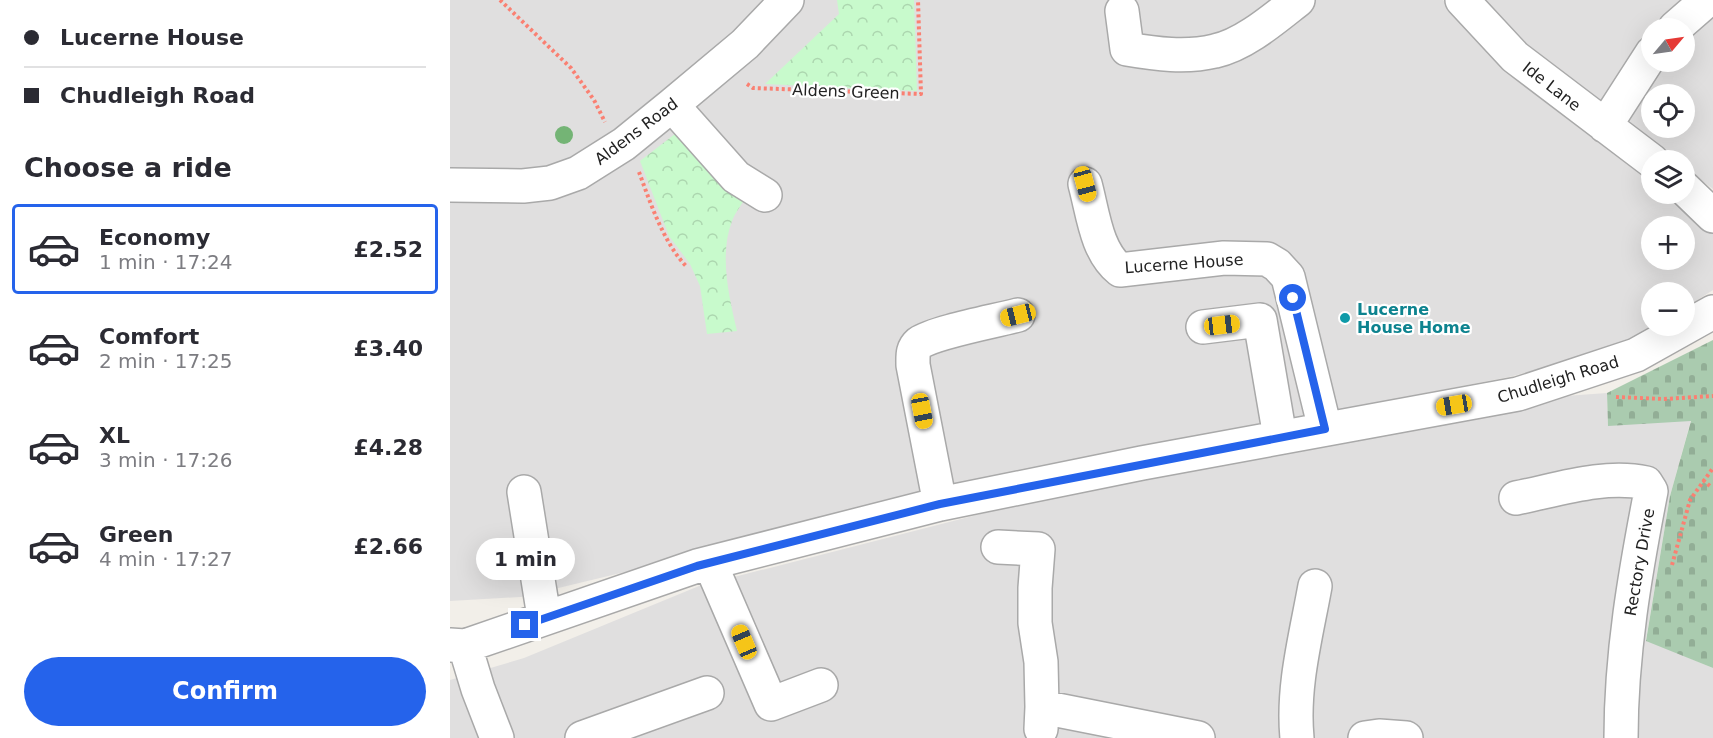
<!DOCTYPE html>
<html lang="en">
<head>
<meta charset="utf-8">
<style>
  :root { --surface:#fff; --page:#f7f7f7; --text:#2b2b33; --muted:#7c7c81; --line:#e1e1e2; --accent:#2563eb }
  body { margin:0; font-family:"DejaVu Sans",sans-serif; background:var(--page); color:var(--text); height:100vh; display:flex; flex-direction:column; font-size:22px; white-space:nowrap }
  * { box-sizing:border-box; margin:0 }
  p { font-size:20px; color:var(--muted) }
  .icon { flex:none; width:33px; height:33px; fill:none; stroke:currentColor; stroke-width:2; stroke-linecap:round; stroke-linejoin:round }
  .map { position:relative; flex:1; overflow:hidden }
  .sheet { display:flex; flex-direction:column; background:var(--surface); width:450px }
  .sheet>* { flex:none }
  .hud { display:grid; align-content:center; height:132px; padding:0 24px; background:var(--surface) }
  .needle { width:39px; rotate:61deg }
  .controls { position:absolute; left:1191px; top:18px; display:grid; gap:12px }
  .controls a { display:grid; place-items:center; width:54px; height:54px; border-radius:50%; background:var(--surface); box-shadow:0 6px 24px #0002; font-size:30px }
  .end { position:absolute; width:27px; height:27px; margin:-14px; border:8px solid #2563eb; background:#fff; box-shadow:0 0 0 3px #fff }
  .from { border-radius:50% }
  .bubble { position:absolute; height:42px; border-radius:21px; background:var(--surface); box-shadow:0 6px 24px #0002; font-size:20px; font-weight:700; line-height:42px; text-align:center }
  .car { position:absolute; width:18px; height:36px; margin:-18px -9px; border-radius:8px; box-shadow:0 0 4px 2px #0007; background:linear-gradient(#f5c518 24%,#345 0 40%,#f5c518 0 76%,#345 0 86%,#f5c518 0) }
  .hud b { display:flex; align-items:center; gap:21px; height:57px; font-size:22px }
  .hud b+b { border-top:2px solid var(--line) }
  .hud i { width:15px; height:15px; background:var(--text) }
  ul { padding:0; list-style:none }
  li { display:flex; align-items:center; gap:18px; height:90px; margin:0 12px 9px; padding:0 12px; border:3px solid transparent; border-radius:6px }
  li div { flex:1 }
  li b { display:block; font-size:22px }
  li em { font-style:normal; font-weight:700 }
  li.current { border-color:var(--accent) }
  li>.icon { width:54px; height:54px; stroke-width:1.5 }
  h2 { padding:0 24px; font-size:27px; line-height:72px }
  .cta { display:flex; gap:12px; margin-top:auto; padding:12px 24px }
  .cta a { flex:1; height:69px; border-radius:36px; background:var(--accent); color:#fff; font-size:24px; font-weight:700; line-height:69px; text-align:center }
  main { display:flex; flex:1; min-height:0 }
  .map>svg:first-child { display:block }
</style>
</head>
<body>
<main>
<section class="sheet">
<div class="hud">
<b><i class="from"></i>Lucerne House</b>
<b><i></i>Chudleigh Road</b>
</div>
<h2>Choose a ride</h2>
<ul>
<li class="current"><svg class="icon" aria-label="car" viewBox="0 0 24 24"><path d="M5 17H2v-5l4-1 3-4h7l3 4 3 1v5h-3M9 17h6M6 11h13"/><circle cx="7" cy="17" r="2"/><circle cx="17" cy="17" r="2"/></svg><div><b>Economy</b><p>1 min · 17:24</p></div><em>£2.52</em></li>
<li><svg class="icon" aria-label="car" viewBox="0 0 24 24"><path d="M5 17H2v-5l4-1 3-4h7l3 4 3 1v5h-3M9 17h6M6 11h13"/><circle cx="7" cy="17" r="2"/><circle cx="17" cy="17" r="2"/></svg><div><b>Comfort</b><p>2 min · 17:25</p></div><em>£3.40</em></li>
<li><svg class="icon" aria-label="car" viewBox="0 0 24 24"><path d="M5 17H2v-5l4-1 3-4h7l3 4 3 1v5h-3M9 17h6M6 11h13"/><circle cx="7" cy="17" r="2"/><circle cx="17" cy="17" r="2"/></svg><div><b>XL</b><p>3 min · 17:26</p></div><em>£4.28</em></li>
<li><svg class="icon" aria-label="car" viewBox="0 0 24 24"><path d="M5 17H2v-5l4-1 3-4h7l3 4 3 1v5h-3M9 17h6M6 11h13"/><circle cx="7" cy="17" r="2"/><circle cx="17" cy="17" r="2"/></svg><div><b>Green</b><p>4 min · 17:27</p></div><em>£2.66</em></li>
</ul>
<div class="cta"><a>Confirm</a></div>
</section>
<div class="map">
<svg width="1263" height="738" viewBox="0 0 1263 738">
  <defs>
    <pattern id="cemetery-stones" width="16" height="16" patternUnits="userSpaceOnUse" patternTransform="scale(1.5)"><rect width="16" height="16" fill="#aacbaf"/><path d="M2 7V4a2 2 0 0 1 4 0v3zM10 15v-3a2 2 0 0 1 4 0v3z" fill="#92ae96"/></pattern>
    <pattern id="park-crowns" width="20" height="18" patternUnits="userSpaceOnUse" patternTransform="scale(1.5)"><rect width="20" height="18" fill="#c8facc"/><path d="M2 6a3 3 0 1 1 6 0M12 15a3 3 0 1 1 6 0" fill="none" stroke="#acd6af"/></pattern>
  </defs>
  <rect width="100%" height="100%" fill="#f2efe9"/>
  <!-- residential -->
  <path fill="#e0dfdf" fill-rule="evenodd" d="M 0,0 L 993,0 L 1042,58 L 1201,176 L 1202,194 L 1226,194 L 1230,197 L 1263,233 L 1263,290 L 1235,308 L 1234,292 L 1202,292 L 1202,326 L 1207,326 L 1175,346 L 1059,377 L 693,447 L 71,597 L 0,601 ZM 1202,226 L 1234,226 L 1234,260 L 1202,260 Z
    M 1031,0 L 1263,0 L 1263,189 L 1235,168 L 1234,160 L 1224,160 L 1071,47 ZM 1202,28 L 1234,28 L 1234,62 L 1202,62 ZM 1202,94 L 1234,94 L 1234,128 L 1202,128 Z
    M 1157,393 L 1158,425 L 1241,420 L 1220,496 L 1196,640 L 1263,668 L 1263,738 L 0,738 L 0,680 L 74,658 L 249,586 L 589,499 L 838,445 L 968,429 L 1115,396 Z"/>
  <!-- cemetery -->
  <path fill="url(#cemetery-stones)" d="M 1263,340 L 1263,668 L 1196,641 L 1220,496 L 1241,421 L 1158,426 L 1157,393 Z"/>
  <!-- park -->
  <path fill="url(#park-crowns)" d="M 387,0 L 464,0 L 467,91 L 315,84 L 389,14 Z
    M 234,127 L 296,197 C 292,204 285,213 282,221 C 269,255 279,297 287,331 L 257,334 L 250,286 L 240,264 L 219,236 L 190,161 Z"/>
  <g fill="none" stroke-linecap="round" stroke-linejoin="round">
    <defs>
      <path id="minor" d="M 1012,0 L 1065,57 L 1202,161
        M 672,11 L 677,49 C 706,54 736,58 765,51 C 794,45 825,18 848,0
        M 1225,28 L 1257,0
        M 222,105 L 286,177 L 315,195
        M 1155,126 L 1202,53
        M 635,184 C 643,213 646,251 670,270 L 774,258 L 817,259 L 827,265 L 838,277 L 875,429
        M 0,185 L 73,186 L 100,183 L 128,173 L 174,144 L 222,105 L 295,44 L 337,0
        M 1234,188 L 1263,216
        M 753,327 L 810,320 L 830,437
        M 74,492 L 94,617
        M 1066,498 C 1107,490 1154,474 1196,483 L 1201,491 C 1185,573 1171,654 1171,738
        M 490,504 L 463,365 C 463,356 462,349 469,343 C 485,332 546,321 568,315
        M 548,547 L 588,549 L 585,588 L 585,623 L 591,662 L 592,707
        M 260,563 L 321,704 L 371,685
        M 0,645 L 15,646 L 247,566 L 490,504 L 692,463 L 1068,394 L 1186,355 L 1263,312
        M 15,646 L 28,689 L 47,738
        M 591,729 L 592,707 L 748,738
        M 132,738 L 257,693
        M 847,738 C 842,687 856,636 865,586
        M 915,738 L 929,736 L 956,738"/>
    </defs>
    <!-- minor casing -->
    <use href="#minor" stroke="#a9a9a9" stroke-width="36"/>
    <!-- path -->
    <path stroke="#fa8072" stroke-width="4" stroke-dasharray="3 3" stroke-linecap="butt" d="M 50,0 L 121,68 L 144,100 L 155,122
      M 297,84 L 303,88 L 471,94 L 468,0
      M 189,172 C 200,202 214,244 237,267
      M 1166,397 L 1214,399 L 1263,396
      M 1253,480 L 1260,486
      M 1222,565 L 1240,500 L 1263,468"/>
    <!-- minor -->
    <use href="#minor" stroke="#fff" stroke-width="33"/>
  </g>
  <!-- trees -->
  <circle fill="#74b475" cx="114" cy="135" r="9"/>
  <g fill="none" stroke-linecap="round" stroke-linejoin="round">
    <!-- route -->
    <path stroke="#2563eb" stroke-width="8" d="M 75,625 L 247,566 L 490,504 L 875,429 L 843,298"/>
  </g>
  <!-- markers -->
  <circle fill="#0f9aa8" stroke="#fff" stroke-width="2" cx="895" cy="318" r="6"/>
  <g text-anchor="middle" stroke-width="4.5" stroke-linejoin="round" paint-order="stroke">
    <!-- street labels -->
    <g font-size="16" fill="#222" stroke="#fff">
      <text transform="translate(1102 86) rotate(38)" y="6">Ide Lane</text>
      <text transform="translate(396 91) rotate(2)" y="6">Aldens Green</text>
      <text transform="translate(186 131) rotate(-37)" y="6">Aldens Road</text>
      <text transform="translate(734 263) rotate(-4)" y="6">Lucerne House</text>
      <text transform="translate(1108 379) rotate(-17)" y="6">Chudleigh Road</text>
      <text transform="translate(1189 562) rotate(-80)" y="6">Rectory Drive</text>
    </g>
    <!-- culture labels -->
    <g font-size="16" font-weight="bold" fill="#0d838f" stroke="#fff" text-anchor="start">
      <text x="907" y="315">Lucerne<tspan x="907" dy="18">House Home</tspan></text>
    </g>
  </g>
</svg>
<div class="controls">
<a><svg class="needle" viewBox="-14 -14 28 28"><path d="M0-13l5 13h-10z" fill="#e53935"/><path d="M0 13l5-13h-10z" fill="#7c7c81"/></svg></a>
<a><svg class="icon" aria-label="locate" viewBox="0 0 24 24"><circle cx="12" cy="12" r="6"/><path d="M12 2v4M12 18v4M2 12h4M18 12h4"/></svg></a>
<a><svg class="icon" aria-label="layers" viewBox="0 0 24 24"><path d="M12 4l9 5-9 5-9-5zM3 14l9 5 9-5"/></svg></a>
<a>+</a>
<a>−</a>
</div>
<i class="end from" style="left:843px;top:298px"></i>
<i class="end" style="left:75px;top:625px"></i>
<div class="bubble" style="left:26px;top:538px;width:99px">1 min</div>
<i class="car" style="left:635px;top:184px;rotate:165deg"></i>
<i class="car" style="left:568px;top:315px;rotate:256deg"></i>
<i class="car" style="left:772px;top:325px;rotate:83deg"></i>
<i class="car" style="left:1004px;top:405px;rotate:260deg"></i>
<i class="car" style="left:472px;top:411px;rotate:169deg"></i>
<i class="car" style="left:294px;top:642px;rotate:337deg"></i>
</div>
</main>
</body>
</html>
